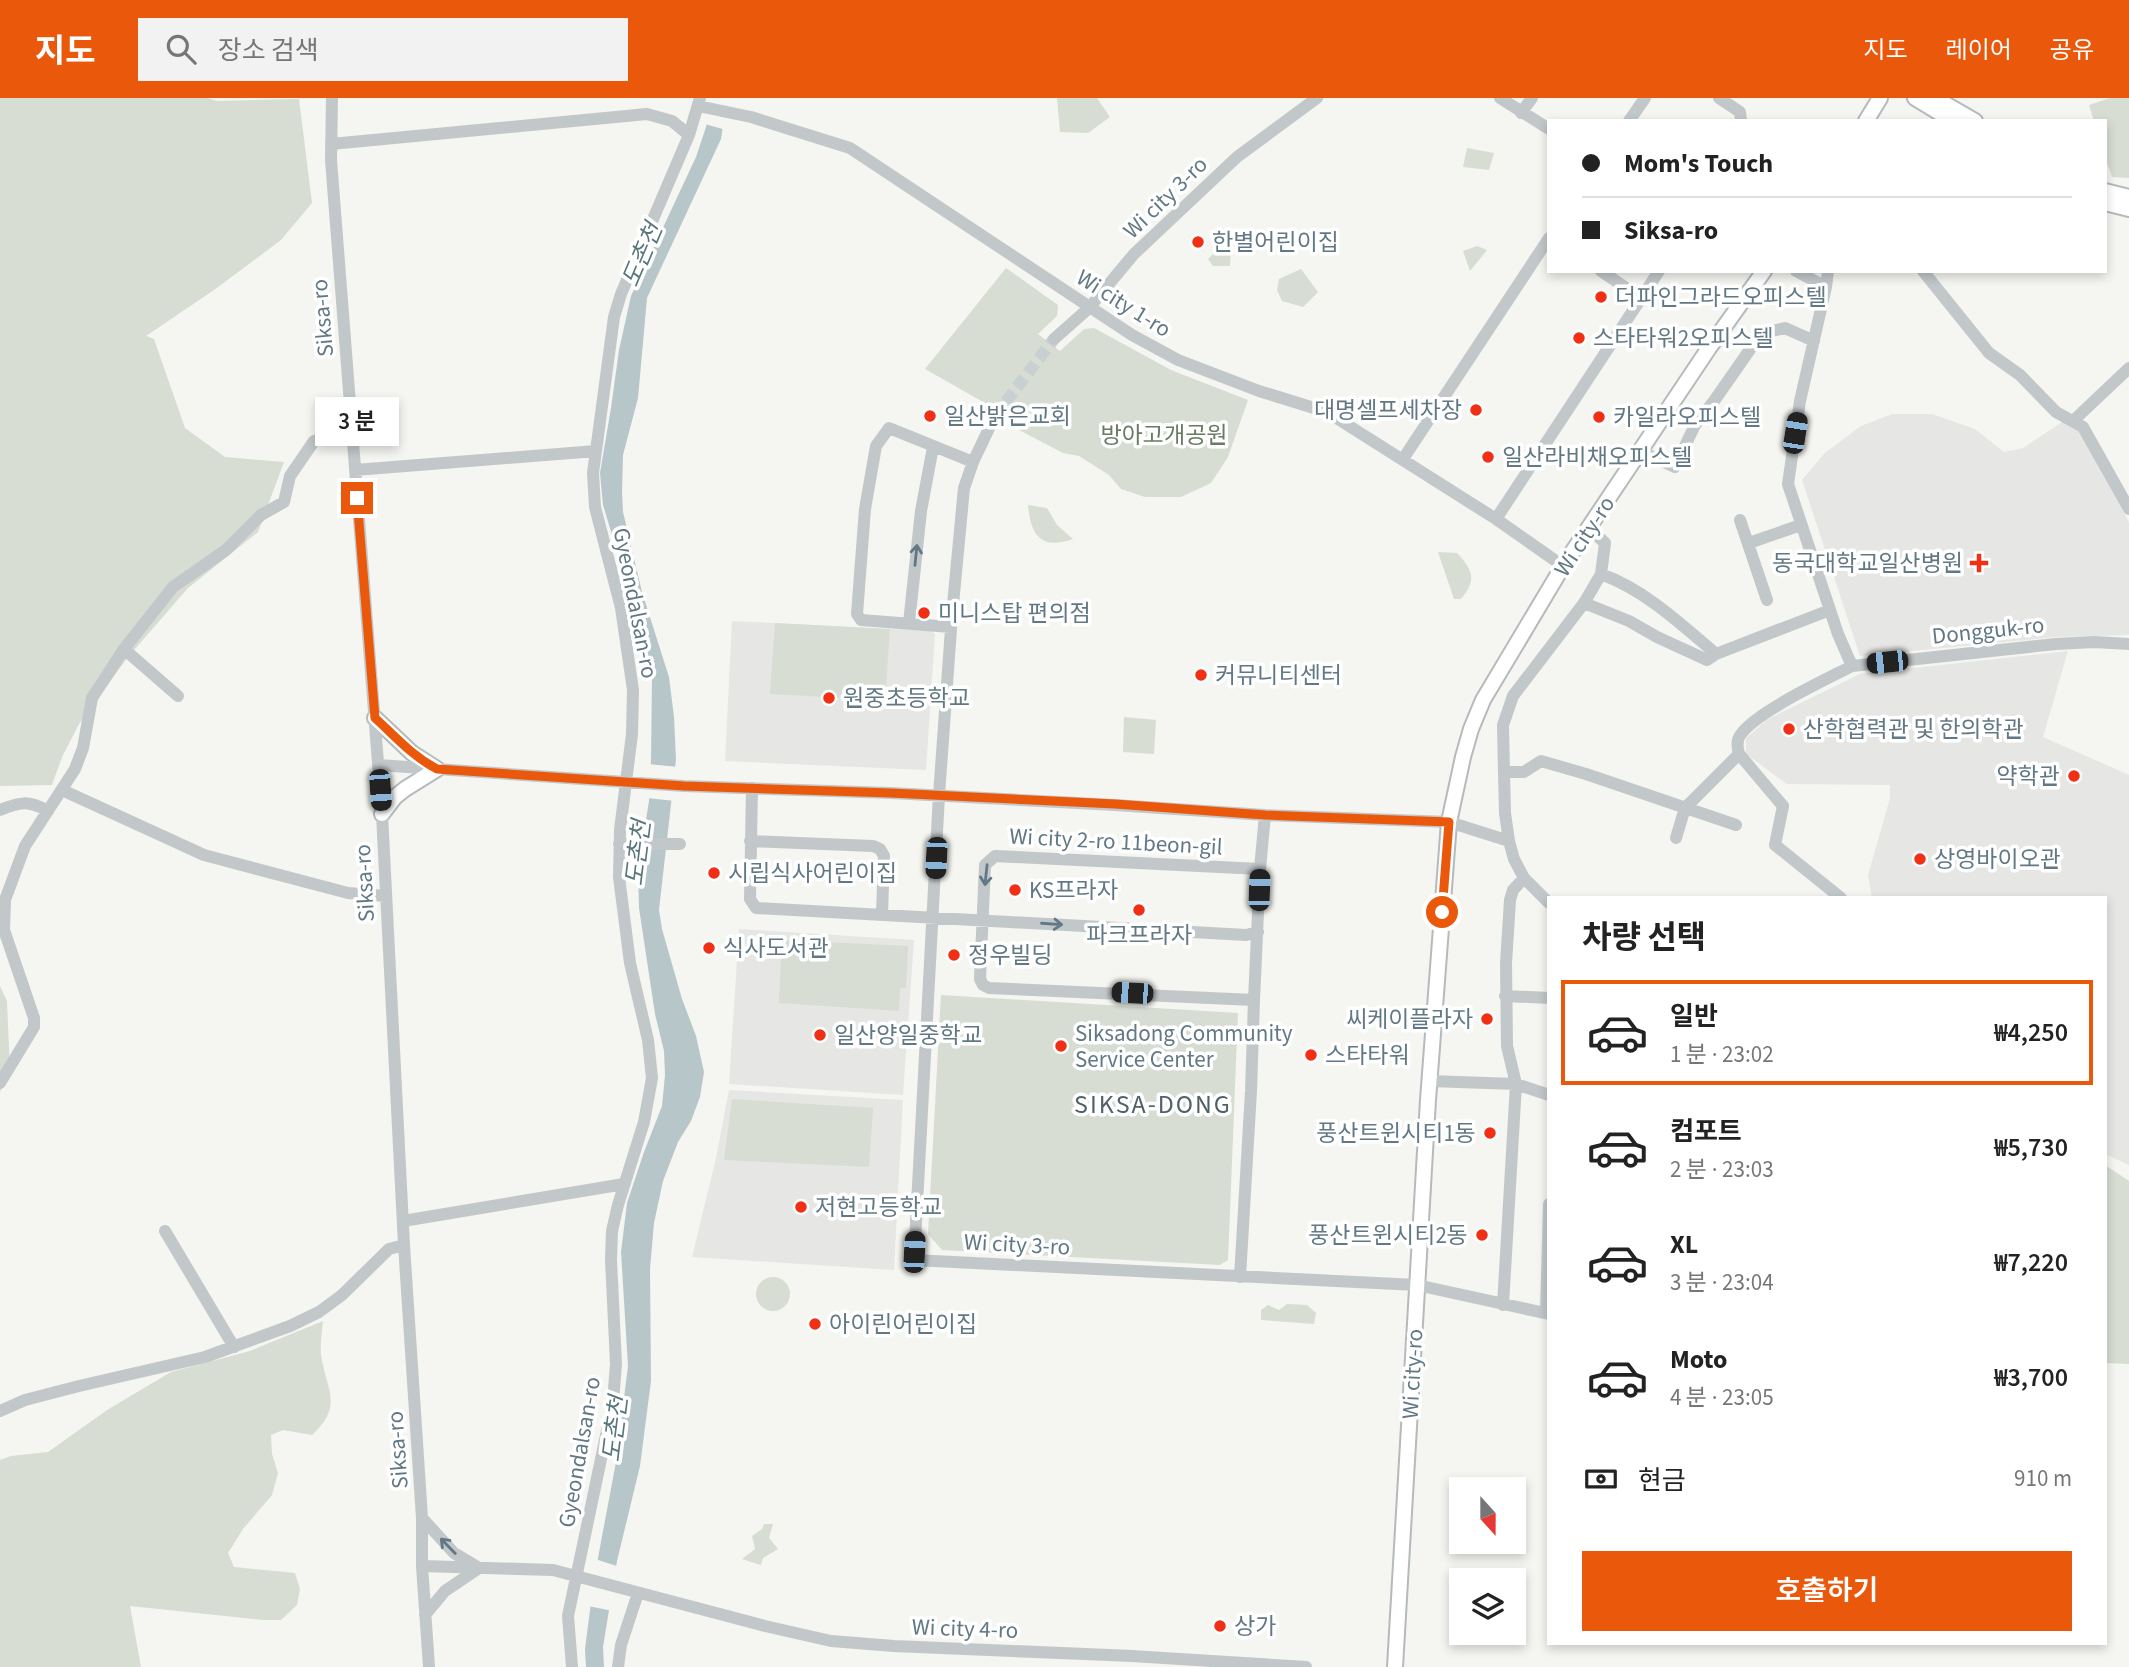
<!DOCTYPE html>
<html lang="ko">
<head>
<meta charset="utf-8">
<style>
  :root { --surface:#fff; --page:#f2f2f2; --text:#222; --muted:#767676; --line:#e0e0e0; --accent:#ea580c }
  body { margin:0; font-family:"Source Sans 3","Noto Sans KR",sans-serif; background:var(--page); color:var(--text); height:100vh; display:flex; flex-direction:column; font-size:26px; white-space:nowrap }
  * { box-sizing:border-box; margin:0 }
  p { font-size:23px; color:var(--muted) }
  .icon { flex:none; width:38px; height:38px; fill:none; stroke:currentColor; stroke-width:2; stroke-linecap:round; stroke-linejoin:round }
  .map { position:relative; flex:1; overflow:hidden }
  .side { position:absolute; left:1547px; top:798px; width:560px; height:749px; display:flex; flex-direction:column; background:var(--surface); border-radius:0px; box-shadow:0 4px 10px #0003 }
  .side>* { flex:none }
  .guide { position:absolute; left:1547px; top:21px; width:560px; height:154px; border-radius:0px; box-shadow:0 4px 10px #0003; display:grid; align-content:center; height:154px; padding:0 35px; background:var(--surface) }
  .needle { width:46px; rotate:159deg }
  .tools { position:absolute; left:1449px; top:1379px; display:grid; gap:14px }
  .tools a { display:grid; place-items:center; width:77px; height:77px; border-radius:0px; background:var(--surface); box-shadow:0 4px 10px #0003; font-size:35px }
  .end { position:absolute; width:32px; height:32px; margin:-16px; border:9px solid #ea580c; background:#fff; box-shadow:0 0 0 4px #fff }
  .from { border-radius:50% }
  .bubble { position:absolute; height:49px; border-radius:0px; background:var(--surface); box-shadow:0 4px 10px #0003; font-size:23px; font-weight:600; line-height:49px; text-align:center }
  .car { position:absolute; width:21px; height:42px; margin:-21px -10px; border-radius:9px; box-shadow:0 0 5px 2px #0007; background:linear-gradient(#222 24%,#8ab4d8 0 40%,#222 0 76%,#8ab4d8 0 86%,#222 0) }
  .guide b { display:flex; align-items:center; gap:24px; height:66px; font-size:26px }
  .guide b+b { border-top:2px solid var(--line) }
  .guide i { width:18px; height:18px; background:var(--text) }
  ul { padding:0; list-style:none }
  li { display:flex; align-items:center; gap:21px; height:105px; margin:0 14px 10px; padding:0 21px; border:4px solid transparent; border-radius:0px }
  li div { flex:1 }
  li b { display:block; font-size:26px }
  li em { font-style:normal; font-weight:600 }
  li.current { border-color:var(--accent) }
  li>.icon { width:63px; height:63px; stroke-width:1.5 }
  h2 { padding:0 35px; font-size:32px; line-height:84px }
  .pay { display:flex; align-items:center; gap:18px; height:77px; padding:0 35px; font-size:26px }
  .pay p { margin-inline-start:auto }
  .action { display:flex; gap:14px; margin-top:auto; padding:14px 35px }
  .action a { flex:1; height:80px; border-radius:0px; background:var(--accent); color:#fff; font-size:28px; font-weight:600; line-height:80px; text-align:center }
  header { display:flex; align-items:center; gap:42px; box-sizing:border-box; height:98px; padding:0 35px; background:var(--accent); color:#fff }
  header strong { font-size:33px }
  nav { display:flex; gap:38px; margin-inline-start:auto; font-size:24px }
  .search { width:490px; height:63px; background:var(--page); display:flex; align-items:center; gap:18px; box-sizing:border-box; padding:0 24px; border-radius:0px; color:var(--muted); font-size:26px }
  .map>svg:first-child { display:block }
</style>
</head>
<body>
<header>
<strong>지도</strong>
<div class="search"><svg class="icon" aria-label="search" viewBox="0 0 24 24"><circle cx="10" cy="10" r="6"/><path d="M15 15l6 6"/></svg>장소 검색</div>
<nav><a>지도</a><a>레이어</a><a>공유</a></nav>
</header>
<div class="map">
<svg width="2129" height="1569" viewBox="0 0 2129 1569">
  <rect width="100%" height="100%" fill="#f5f5f1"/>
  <!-- built -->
  <path fill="#e6e6e4" d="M 1892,316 L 1932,316 L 1975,331 L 2004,354 L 2023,350 L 2064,323 L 2081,332 L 2100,372 L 2129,424 L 2129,537 L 2056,539 L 1860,558 L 1802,382 L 1825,355 L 1861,328 Z
    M 732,523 L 931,533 L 935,536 L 926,672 L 725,663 Z
    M 2068,553 L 2043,639 L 2129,677 L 2129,1067 L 2105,1056 L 2105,800 L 1872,800 L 1868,777 L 1890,700 L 1890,687 L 1787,686 L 1746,656 L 1746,640 L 1768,621 L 1860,576 Z
    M 739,831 L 914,842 L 903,997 L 729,986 Z
    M 729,992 L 903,1002 L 894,1172 L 692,1159 L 716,1060 Z"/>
  <!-- green -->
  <path fill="#d7ddd2" d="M 0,0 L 207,0 L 217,3 L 299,1 L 312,105 L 281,142 L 214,192 L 146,238 L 154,241 L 185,330 L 225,359 L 284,364 L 258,434 L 188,490 L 128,559 L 79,626 L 62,659 L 52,687 L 0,688 Z
    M 1057,0 L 1097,0 L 1110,19 L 1088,35 L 1060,34 Z
    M 2110,0 L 2129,0 L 2129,80 L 2112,79 L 2105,59 L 2105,23 L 2094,23 L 2089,7 Z
    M 1467,50 L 1494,55 L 1489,72 L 1463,69 Z
    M 1231,147 L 1230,168 L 1213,168 L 1208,161 L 1221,148 Z
    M 1477,148 L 1487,152 L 1470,173 L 1463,153 Z
    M 1006,170 L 1058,207 L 1057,218 L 1038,236 L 1060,253 L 1084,231 L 1094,230 L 1171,272 L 1248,302 L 1228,359 L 1211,385 L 1181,399 L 1145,399 L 1121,391 L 1109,377 L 1079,358 L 1063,355 L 1021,333 L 999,313 L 925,271 Z
    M 1301,171 L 1318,194 L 1303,209 L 1282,203 L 1277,192 L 1279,181 Z
    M 1028,407 L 1047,410 L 1057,427 L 1073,441 C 1041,452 1031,438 1028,407 Z
    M 1438,454 L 1457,455 C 1473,472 1477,482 1461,501 L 1454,501 Z
    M 775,525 L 890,531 L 885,602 L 770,596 Z
    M 1124,619 L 1156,622 L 1154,656 L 1123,654 Z
    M 782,842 L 908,848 L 906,890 L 900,890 L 899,913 L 779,905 Z
    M 0,888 L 7,903 L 10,974 L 0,994 Z
    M 941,897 L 1238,915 L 1228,1162 L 1220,1167 L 942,1152 L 928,1136 Z
    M 732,1001 L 873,1010 L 869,1069 L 724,1062 Z
    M 2105,1067 L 2129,1083 L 2129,1266 L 2105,1265 Z
    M756 1196a17 17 0 1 1 34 0a17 17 0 1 1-34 0Z
    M 1287,1206 L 1307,1207 L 1316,1215 L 1314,1226 L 1261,1222 L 1261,1212 L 1268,1207 L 1279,1212 Z
    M 323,1223 C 322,1234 320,1245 321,1256 C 325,1290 345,1307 312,1337 L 283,1332 L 271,1337 L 272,1356 L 278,1375 L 272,1397 L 243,1431 L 228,1455 L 234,1469 L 295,1475 L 300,1491 L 297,1507 L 281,1522 L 263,1522 L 130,1508 L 141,1569 L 0,1569 L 0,1362 L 11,1358 L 48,1354 L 107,1312 L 171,1274 L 250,1253 Z
    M 764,1426 L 773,1426 L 769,1440 L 778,1451 L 763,1460 L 761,1467 L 742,1461 L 755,1451 L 752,1438 L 762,1431 Z"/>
  <!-- water -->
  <path fill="#b7c7c9" d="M 714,0 L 727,0 L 721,41 L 647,200 L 638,300 L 623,357 L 622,394 L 623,414 L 642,494 L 669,579 L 674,619 L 676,662 L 659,812 L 662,831 L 682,901 L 696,938 L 704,974 L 700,999 L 691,1023 L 678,1044 L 663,1083 L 654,1125 L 650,1171 L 651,1283 L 640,1368 L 617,1463 L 603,1549 L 604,1569 L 586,1569 L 585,1551 L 594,1481 L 616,1364 L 628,1268 L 621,1154 L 627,1105 L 644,1054 L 662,1008 L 665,977 L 664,953 L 655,916 L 639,810 L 638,772 L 649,703 L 651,662 L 652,579 L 643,540 L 603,407 L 600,375 L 611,310 L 619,252 L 631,198 L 696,59 L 706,29 Z"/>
  <!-- pier -->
  <path fill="#f5f5f1" d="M 711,0 L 730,0 L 726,32 L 705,26 Z
    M 648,666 L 678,669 L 675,703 L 647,700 Z
    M 595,1461 L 620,1469 L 613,1513 L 588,1508 Z"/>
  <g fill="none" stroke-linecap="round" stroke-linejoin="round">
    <!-- minor-tunnel -->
    <path stroke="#c9d0d1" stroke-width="12" stroke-dasharray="12 6" stroke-linecap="butt" d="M 995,318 L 1054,241"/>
    <defs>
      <path id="major" d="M 1915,0 L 1953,23
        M 1935,0 L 1975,23
        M 1866,23 L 1880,0
        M 2105,93 L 2129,99
        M 2105,105 L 2129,111
        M 375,620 L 412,655 L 437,671 L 405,691 L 395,699 L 382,716
        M 1395,1569 L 1428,1002 L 1449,724 L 1463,659 L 1471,631 L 1483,602 L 1563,468 L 1709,250 L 1764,173"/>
    </defs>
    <!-- major casing -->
    <use href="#major" stroke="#b5babd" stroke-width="18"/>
    <!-- minor -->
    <path stroke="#c2c7ca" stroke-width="12" d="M 332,0 L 331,62 L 382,716 L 404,1147 L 422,1420 L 422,1468 L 429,1569
      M 1500,0 L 1549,31
      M 1719,0 L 1740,14 L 1741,23
      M 698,8 L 751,19 L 850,50 L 1132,237 L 1178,262 L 1259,293 L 1327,314 L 1496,421 L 1563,468
      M 1521,15 L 1532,0
      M 1629,23 L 1645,0
      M 331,46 L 647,16 L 672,23 L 689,37
      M 1601,173 L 1641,200
      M 1796,173 L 1826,189 L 1800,303 L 1788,386 L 1838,536 L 1852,568 L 2056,546 L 2094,544 L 2129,546
      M 1923,173 L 1989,255 L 2020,277 L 2056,314 L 2083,329 L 2129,411
      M 1826,189 L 1828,173
      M 1054,241 L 1089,210 L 1134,156 L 1237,59 L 1317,0
      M 995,318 L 973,364 L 964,390 L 952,517 L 939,697 L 914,1162 L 1417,1187 L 1549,1216
      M 2073,323 L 2129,270
      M 1640,353 L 1675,369 L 1695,327 L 1714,303 L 1751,250 L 1767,234 L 1785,230 L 1814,243
      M 1403,361 L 1549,140
      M 355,372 L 596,353
      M 1496,421 L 1659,173
      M 1740,422 L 1767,502
      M 1749,445 L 1801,427
      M 1601,476 C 1645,492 1681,526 1716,556
      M 1584,505 L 1629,523 L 1657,539 L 1707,562 L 1716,556 L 1830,512
      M 909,525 L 921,413 L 933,349
      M 951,529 L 861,522 L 857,516 L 865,411 L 876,348 L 889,330 L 973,364
      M 124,551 L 178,598
      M 378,667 L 684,688 L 891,695 L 1115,707 L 1265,717 L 1449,724 L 1509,743 L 1514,761 L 1524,780 L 1549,805
      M 1504,674 L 1503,627 L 1513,598 L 1584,505 L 1601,476 L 1605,445 L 1589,430
      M 752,690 L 750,801 L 756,810 L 1246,837 L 1258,834
      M 62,692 L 204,757 L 348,795 L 385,798
      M 0,712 C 20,704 28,702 48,713
      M 1676,740 L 1685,710 L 1739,656
      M 750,743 L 873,748 L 880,751 L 884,758 L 882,816
      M 1509,743 L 1505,715 L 1504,674 L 1524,674 L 1541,663 L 1586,676 L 1736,727
      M 619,746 L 680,746
      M 1841,800 L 1775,747 L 1783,708 L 1739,656 C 1737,649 1736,642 1741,636 C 1758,613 1825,582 1852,568
      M 1505,898 L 1549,900
      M 1254,902 L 989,890 L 983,887 L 980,881 L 985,767 L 995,758 L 1260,771
      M 1429,983 L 1516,986 L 1549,997
      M 0,985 L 34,929 L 34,920 L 4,832 L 5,802 L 25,748 L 75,671 L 83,650 L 92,600 L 124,551 L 173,489 L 226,452 L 261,417 L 284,404 L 290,378 L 314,343 L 332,338 L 353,342
      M 403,1123 L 624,1086
      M 165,1133 L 234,1249
      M 1240,1179 L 1251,993 L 1254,902 L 1260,771 L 1265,717
      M 1503,1207 L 1516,986 L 1507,948 L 1506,865 L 1510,802 L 1513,792 L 1524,780
      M 1546,1215 L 1549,1106
      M 0,1313 L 25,1302 L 79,1288 L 205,1259 L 290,1228 L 319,1214 L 342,1197 L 389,1151 L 404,1147
      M 422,1420 L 454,1455 L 479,1470 L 445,1493 L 425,1517
      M 422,1468 L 553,1472 L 765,1528 L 831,1543 L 894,1548 L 1132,1558 L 1306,1569
      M 572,1569 L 568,1518 L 613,1304 L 616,1266 L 611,1162 L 612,1133 L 618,1107 L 644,1024 L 652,980 L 648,942 L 630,865 L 619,779 L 620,732 L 632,636 L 633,592 L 621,510 L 595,409 L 593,375 L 614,219 L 621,196 L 689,37 L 700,0
      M 618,1569 L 621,1547 L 638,1495"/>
    <!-- major -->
    <use href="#major" stroke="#fff" stroke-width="14"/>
  </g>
  <!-- one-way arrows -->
  <defs><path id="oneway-shaft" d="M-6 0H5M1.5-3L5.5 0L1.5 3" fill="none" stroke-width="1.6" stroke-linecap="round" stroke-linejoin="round" transform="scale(1.75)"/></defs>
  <g stroke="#627985">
    <use href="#oneway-shaft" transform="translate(916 457) rotate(-84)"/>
    <use href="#oneway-shaft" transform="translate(986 777) rotate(96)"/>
    <use href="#oneway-shaft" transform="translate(1052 826) rotate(4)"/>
    <use href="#oneway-shaft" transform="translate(448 1448) rotate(-134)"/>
  </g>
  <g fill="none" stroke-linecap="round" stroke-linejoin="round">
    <!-- route -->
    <path stroke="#ea580c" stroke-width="9" d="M 357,400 L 375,620 C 395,638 412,658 437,671 L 684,688 L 891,695 L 1115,706 L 1265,717 L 1449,724 L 1442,814"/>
  </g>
  <!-- markers -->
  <g fill="#f12f15" stroke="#fff" stroke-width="2.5">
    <circle cx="1198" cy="144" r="7"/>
    <circle cx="1601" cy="199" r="7"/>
    <circle cx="1579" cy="240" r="7"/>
    <circle cx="1476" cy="312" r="7"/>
    <circle cx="930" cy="318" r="7"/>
    <circle cx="1599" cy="319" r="7"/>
    <circle cx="1488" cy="359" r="7"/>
    <path d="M1975.5 454.5h7v7h7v7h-7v7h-7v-7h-7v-7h7z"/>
    <circle cx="924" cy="515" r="7"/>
    <circle cx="1201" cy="577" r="7"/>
    <circle cx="829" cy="600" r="7"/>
    <circle cx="1789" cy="631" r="7"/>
    <circle cx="2074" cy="678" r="7"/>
    <circle cx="1920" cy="761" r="7"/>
    <circle cx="714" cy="775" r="7"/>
    <circle cx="1015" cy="792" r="7"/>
    <circle cx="1139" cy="812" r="7"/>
    <circle cx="709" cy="850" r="7"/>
    <circle cx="954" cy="857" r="7"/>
    <circle cx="1487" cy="921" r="7"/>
    <circle cx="820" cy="937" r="7"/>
    <circle cx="1061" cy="948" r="7"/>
    <circle cx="1311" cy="957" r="7"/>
    <circle cx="1490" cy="1035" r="7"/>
    <circle cx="801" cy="1109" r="7"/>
    <circle cx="1482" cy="1137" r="7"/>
    <circle cx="815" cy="1226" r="7"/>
    <circle cx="1220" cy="1528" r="7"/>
  </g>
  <g text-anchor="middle" stroke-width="7" stroke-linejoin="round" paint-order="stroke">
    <!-- street labels -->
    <g font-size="23" fill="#627985" stroke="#fff">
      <text transform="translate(1165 99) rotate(-44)" y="8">Wi city 3-ro</text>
      <text transform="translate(1124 205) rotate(32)" y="8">Wi city 1-ro</text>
      <text transform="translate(322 220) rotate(-95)" y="8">Siksa-ro</text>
      <text transform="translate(1584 438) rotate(-57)" y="8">Wi city-ro</text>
      <text transform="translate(636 505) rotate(79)" y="8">Gyeondalsan-ro</text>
      <text transform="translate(1988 532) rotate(-6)" y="8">Dongguk-ro</text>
      <text transform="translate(1116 743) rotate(3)" y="8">Wi city 2-ro 11beon-gil</text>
      <text transform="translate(364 785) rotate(-93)" y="8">Siksa-ro</text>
      <text transform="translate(1017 1146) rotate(3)" y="8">Wi city 3-ro</text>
      <text transform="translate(1412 1276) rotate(-87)" y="8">Wi city-ro</text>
      <text transform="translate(397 1352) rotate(-94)" y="8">Siksa-ro</text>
      <text transform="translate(579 1354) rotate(-80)" y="8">Gyeondalsan-ro</text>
      <text transform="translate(965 1530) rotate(2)" y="8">Wi city 4-ro</text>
    </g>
    <!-- poi labels -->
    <g font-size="23" fill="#627985" stroke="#fff" text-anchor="start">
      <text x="1212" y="152">한별어린이집</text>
      <text x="1615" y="207">더파인그라드오피스텔</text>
      <text x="1593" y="248">스타타워2오피스텔</text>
      <text x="1462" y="320" text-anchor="end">대명셀프세차장</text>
      <text x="944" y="326">일산밝은교회</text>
      <text x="1613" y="327">카일라오피스텔</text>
      <text x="1502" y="367">일산라비채오피스텔</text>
      <text x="1963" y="473" text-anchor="end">동국대학교일산병원</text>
      <text x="938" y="523">미니스탑 편의점</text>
      <text x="1215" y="585">커뮤니티센터</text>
      <text x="843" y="608">원중초등학교</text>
      <text x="1803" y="639">산학협력관 및 한의학관</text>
      <text x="2060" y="686" text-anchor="end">약학관</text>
      <text x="1934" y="769">상영바이오관</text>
      <text x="728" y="783">시립식사어린이집</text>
      <text x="1029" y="800">KS프라자</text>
      <text x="1139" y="845" text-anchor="middle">파크프라자</text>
      <text x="723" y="858">식사도서관</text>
      <text x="968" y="865">정우빌딩</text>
      <text x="1473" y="929" text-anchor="end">씨케이플라자</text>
      <text x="1075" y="943">Siksadong Community<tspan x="1075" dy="26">Service Center</tspan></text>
      <text x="834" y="945">일산양일중학교</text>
      <text x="1325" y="965">스타타워</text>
      <text x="1476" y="1043" text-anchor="end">풍산트윈시티1동</text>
      <text x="815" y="1117">저현고등학교</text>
      <text x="1468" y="1145" text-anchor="end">풍산트윈시티2동</text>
      <text x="829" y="1234">아이린어린이집</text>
      <text x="1234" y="1536">상가</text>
    </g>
    <!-- park labels -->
    <g font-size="23" fill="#697b61" stroke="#fff">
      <text x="1164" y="345">방아고개공원</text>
    </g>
    <!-- water labels -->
    <g font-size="24" font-style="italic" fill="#58767b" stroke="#fff">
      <text transform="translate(642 157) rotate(-67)" y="8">도촌천</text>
      <text transform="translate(638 755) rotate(-83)" y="8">도촌천</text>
      <text transform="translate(615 1331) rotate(-83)" y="8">도촌천</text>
    </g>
    <!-- quarter labels -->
    <g font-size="26" letter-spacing="2" fill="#506169" stroke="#fff">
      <text x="1153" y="1015">SIKSA-DONG</text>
    </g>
  </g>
</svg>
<div class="tools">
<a><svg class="needle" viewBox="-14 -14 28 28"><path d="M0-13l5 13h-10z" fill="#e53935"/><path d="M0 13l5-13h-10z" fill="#767676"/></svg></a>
<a><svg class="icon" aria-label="layers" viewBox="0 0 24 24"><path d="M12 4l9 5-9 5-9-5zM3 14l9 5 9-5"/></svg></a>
</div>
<i class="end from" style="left:1442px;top:814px"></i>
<i class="end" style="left:357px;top:400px"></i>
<div class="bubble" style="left:315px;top:299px;width:84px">3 분</div>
<i class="car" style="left:1795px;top:335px;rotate:9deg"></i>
<i class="car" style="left:1887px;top:564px;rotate:264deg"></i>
<i class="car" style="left:380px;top:692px;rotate:176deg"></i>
<i class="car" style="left:936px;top:760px;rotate:183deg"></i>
<i class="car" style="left:1259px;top:792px;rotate:2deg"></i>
<i class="car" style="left:1132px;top:895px;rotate:273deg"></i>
<i class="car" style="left:914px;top:1154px;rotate:3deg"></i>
<div class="guide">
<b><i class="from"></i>Mom's Touch</b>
<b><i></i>Siksa-ro</b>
</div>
<section class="side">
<h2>차량 선택</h2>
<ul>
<li class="current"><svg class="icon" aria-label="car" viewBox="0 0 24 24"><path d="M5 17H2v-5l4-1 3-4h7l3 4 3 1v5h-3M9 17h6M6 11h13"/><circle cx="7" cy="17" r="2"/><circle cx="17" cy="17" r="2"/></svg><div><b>일반</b><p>1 분 · 23:02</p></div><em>₩4,250</em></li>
<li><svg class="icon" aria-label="car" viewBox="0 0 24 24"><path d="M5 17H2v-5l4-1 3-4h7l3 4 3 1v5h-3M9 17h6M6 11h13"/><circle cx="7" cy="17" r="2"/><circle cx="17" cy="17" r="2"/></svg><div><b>컴포트</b><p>2 분 · 23:03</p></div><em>₩5,730</em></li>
<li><svg class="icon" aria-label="car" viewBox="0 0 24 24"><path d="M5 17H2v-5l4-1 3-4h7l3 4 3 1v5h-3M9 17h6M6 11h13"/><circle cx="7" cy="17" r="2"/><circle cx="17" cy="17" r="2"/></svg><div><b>XL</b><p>3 분 · 23:04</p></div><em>₩7,220</em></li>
<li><svg class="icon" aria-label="car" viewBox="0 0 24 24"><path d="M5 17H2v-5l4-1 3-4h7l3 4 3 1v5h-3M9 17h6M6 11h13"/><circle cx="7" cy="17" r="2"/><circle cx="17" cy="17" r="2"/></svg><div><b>Moto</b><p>4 분 · 23:05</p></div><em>₩3,700</em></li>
</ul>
<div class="pay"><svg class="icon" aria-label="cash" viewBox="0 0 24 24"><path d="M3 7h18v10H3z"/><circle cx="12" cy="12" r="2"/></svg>현금<p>910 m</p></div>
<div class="action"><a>호출하기</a></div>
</section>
</div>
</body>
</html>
